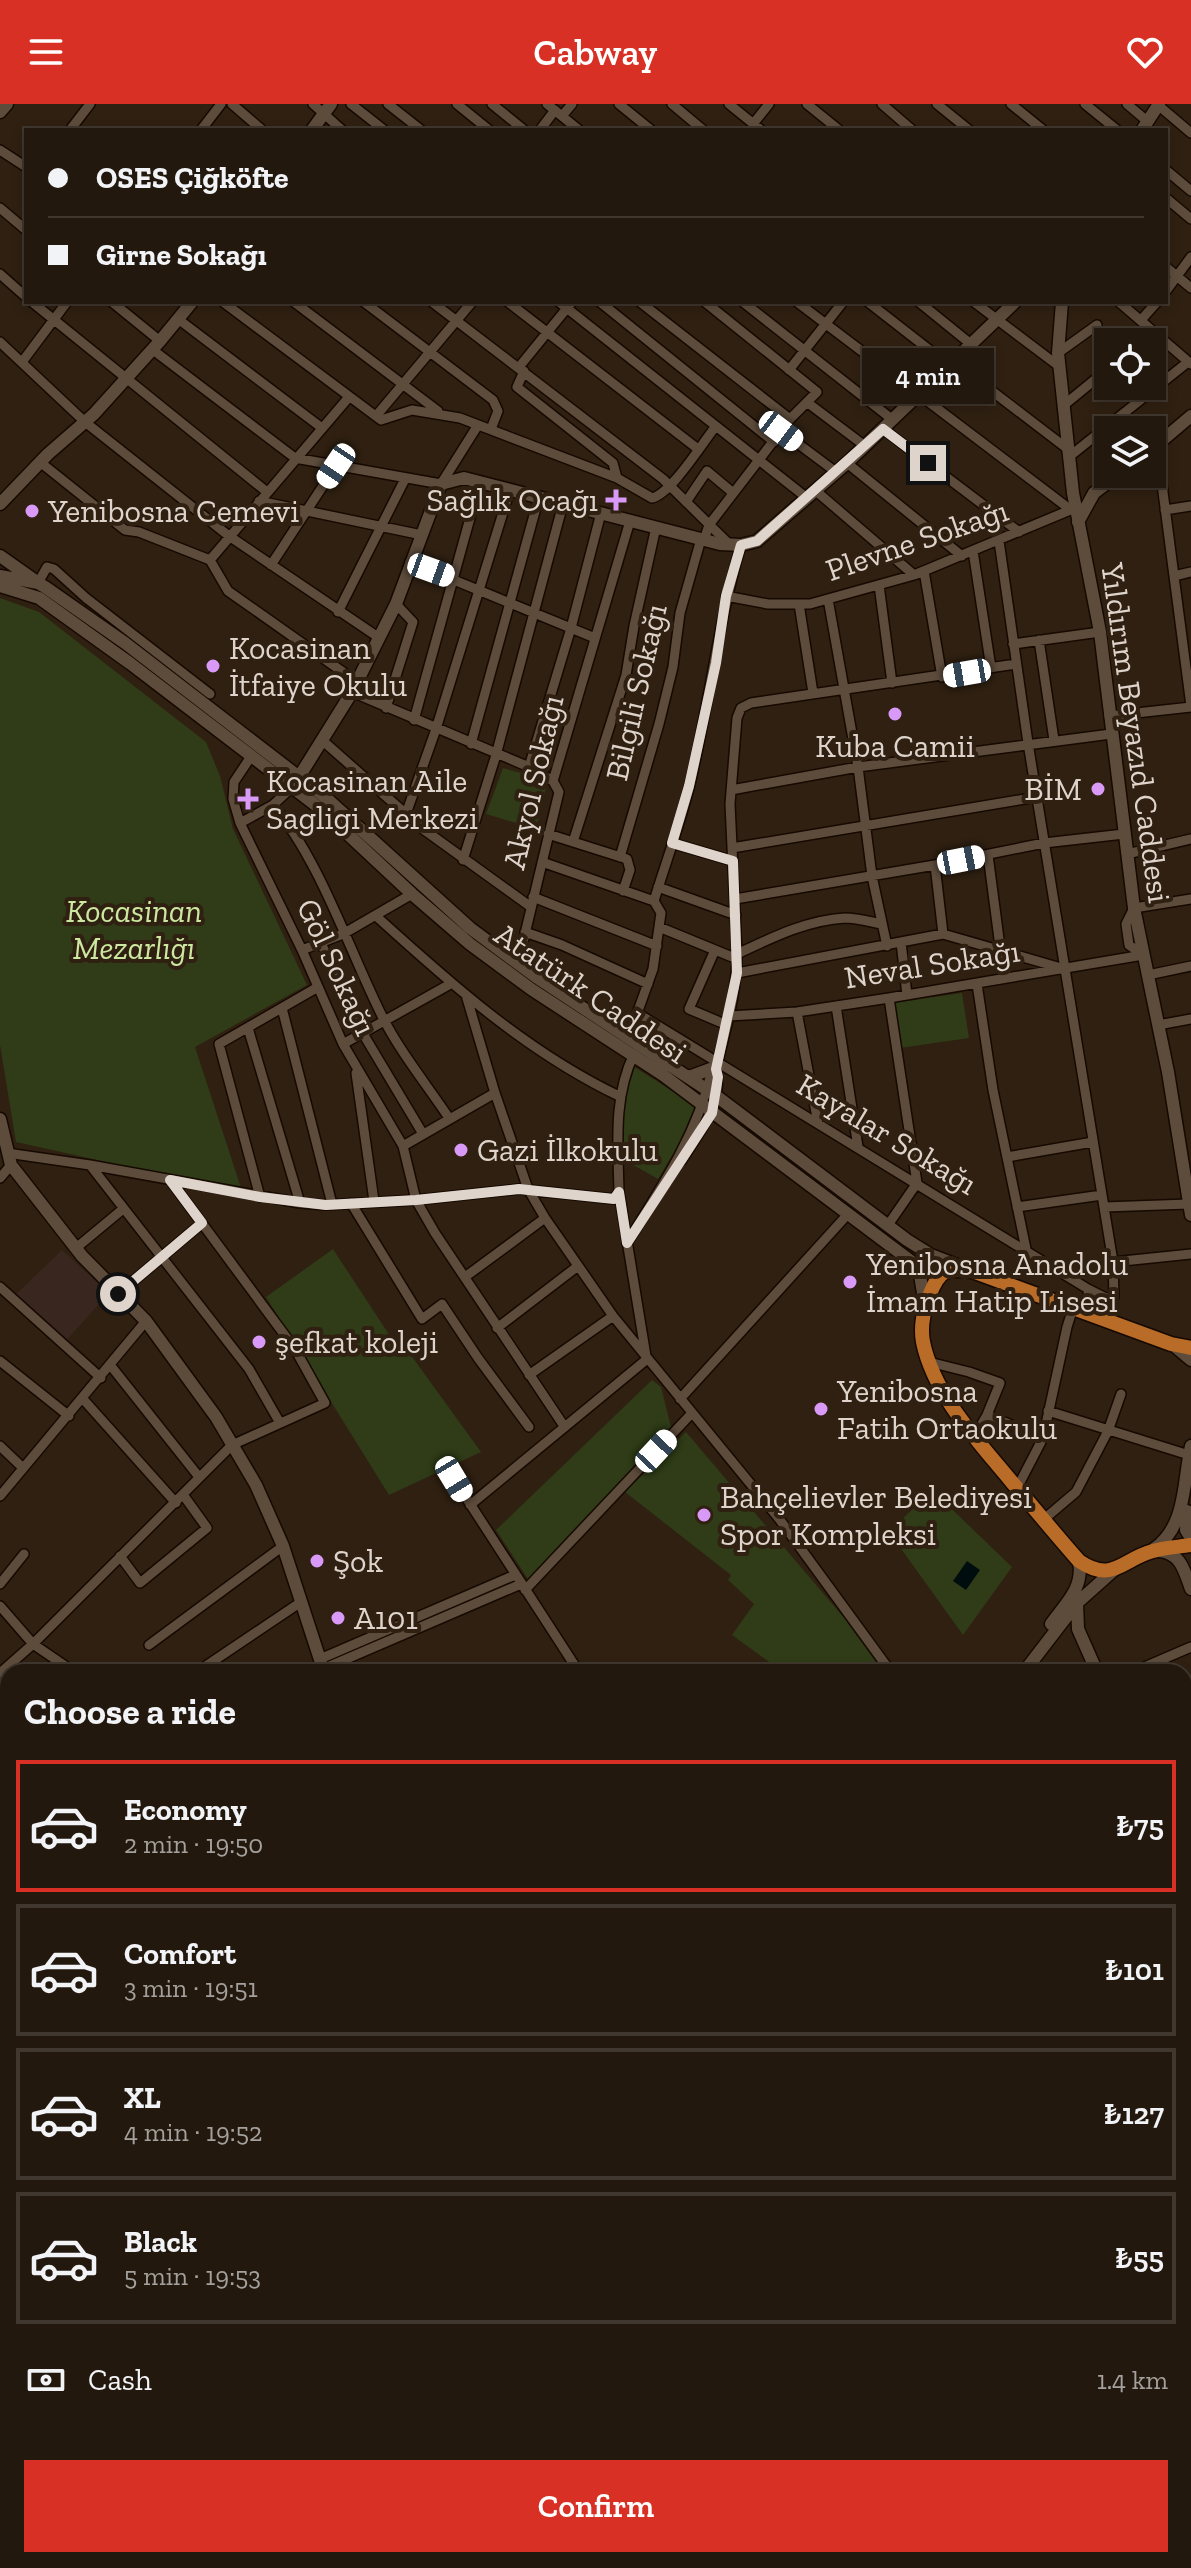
<!DOCTYPE html>
<html lang="en">
<head>
<meta charset="utf-8">
<style>
  :root { --surface:#23180d; --page:#2b2116; --text:#f1f3f6; --muted:#a3a09d; --line:#40372e; --accent:#d93025 }
  body { margin:0; font-family:"Zilla Slab",serif; background:var(--page); color:var(--text); height:100vh; display:flex; flex-direction:column; font-size:30px; white-space:nowrap }
  * { box-sizing:border-box; margin:0 }
  p { font-size:26px; color:var(--muted) }
  .icon { flex:none; width:44px; height:44px; fill:none; stroke:currentColor; stroke-width:2; stroke-linecap:round; stroke-linejoin:round }
  .map { position:relative; flex:1; overflow:hidden }
  .sheet { position:absolute; left:0px; top:1560px; width:1192px; height:904px; display:flex; flex-direction:column; background:var(--surface); border-radius:24px 24px 0 0; box-shadow:0 4px 12px #0003,0 0 0 2px var(--line) }
  .sheet>* { flex:none }
  .top-card { position:absolute; left:24px; top:24px; width:1144px; height:176px; border-radius:0px; box-shadow:0 4px 12px #0003,0 0 0 2px var(--line); display:grid; align-content:center; height:176px; padding:0 24px; background:var(--surface) }
  .tools { position:absolute; left:1094px; top:224px; display:grid; gap:16px }
  .tools a { display:grid; place-items:center; width:72px; height:72px; border-radius:0px; background:var(--surface); box-shadow:0 4px 12px #0003,0 0 0 2px var(--line); font-size:40px }
  .end { position:absolute; width:36px; height:36px; margin:-18px; border:10px solid #ded4cb; background:#111; box-shadow:0 0 0 4px #111 }
  .from { border-radius:50% }
  .bubble { position:absolute; height:56px; border-radius:0px; background:var(--surface); box-shadow:0 4px 12px #0003,0 0 0 2px var(--line); font-size:26px; font-weight:600; line-height:56px; text-align:center }
  .car { position:absolute; width:24px; height:48px; margin:-24px -12px; border-radius:10px; box-shadow:0 0 6px 2px #0007; background:linear-gradient(#fff 24%,#345 0 40%,#fff 0 76%,#345 0 86%,#fff 0) }
  .top-card b { display:flex; align-items:center; gap:28px; height:76px; font-size:30px }
  .top-card b+b { border-top:2px solid var(--line) }
  .top-card i { width:20px; height:20px; background:var(--text) }
  ul { padding:0; list-style:none }
  li { display:flex; align-items:center; gap:24px; height:132px; margin:0 16px 12px; padding:0 8px; border:4px solid var(--line); border-radius:0px }
  li div { flex:1 }
  li b { display:block; font-size:30px }
  li em { font-style:normal; font-weight:600 }
  li.on { border-color:var(--accent) }
  li>.icon { width:72px; height:72px; stroke-width:1.5 }
  h2 { padding:0 24px; font-size:36px; line-height:96px }
  .pay { display:flex; align-items:center; gap:20px; height:88px; padding:0 24px; font-size:30px }
  .pay p { margin-inline-start:auto }
  .action { display:flex; gap:16px; margin-top:auto; padding:16px 24px }
  .action a { flex:1; height:92px; border-radius:0px; background:var(--accent); color:#fff; font-size:32px; font-weight:600; line-height:92px; text-align:center }
  header { display:flex; justify-content:space-between; align-items:center; height:104px; padding:0 24px; background:var(--accent); color:#fff; font-size:36px; font-weight:600 }
  .map>svg:first-child { display:block }
</style>
</head>
<body>
<header><svg class="icon" aria-label="menu" viewBox="0 0 24 24"><path d="M4 6h16M4 12h16M4 18h16"/></svg>Cabway<svg class="icon" aria-label="heart" viewBox="0 0 24 24"><path d="M12 20l-8-8c-3-5 5-10 8-4 3-6 11-1 8 4z"/></svg></header>
<div class="map">
<svg width="1191" height="2464" viewBox="0 0 1191 2464">
  <rect width="100%" height="100%" fill="#2f2011"/>
  <!-- industrial -->
  <path fill="#38261f" d="M 62,1146 L 109,1189 L 63,1240 L 12,1194 Z
    M 1191,1716 L 1191,2231 L 1184,2235 L 1184,1720 Z
    M 1191,2254 L 1191,2358 L 1184,2349 L 1184,2259 Z
    M 1184,2380 L 1191,2389 L 1191,2464 L 968,2464 L 965,2456 L 1184,2456 Z
    M 715,2456 L 934,2456 L 937,2464 L 712,2464 L 710,2459 Z"/>
  <!-- green -->
  <path fill="#2f3c17" d="M 0,494 L 39,508 L 206,638 L 220,672 L 233,725 L 307,881 L 195,943 L 244,1093 L 170,1072 L 16,1038 L 0,941 Z
    M 503,664 L 539,674 L 546,683 L 536,725 L 486,710 Z
    M 962,889 L 969,934 L 900,944 L 893,899 Z
    M 631,961 L 695,1001 L 691,1020 L 658,1075 L 623,1055 L 620,983 Z
    M 333,1145 L 390,1232 L 400,1236 L 481,1348 L 389,1391 L 266,1193 Z
    M 652,1276 L 661,1283 L 671,1323 L 528,1475 L 496,1426 Z
    M 686,1328 L 845,1515 L 883,1568 L 783,1568 L 732,1531 L 754,1500 L 728,1476 L 731,1471 L 625,1388 Z
    M 932,1386 L 1012,1463 L 963,1531 L 889,1428 Z"/>
  <!-- water -->
  <path fill="#000d0e" d="M 967,1457 L 980,1466 L 966,1486 L 953,1477 Z"/>
  <g fill="none" stroke-linecap="round" stroke-linejoin="round">
    <defs>
      <path id="street" d="M 232,0 L 262,26
        M 313,0 L 342,26
        M 351,0 L 384,26
        M 388,0 L 421,26
        M 457,0 L 489,26
        M 492,0 L 524,26
        M 547,0 L 579,26
        M 619,0 L 651,26
        M 672,0 L 703,26
        M 729,0 L 761,26
        M 807,0 L 839,26
        M 882,0 L 912,26
        M 937,0 L 969,26
        M 1011,0 L 1043,26
        M 1085,0 L 1117,26
        M 1127,0 L 1147,17
        M 1158,1 L 1191,29
        M 562,12 L 572,0
        M 753,20 L 769,0
        M 70,26 L 90,0
        M 201,26 L 221,0
        M 540,26 L 555,6
        M 0,46 L 26,63
        M 1166,66 L 1191,87
        M 1166,94 L 1191,115
        M 0,104 L 26,126
        M 1166,163 L 1191,184
        M 0,170 L 26,193
        M 1166,187 L 1191,153
        M 32,198 L 267,388
        M 112,198 L 160,237
        M 223,198 L 381,316 L 412,306 L 460,314 L 617,374 L 652,394 C 671,390 703,338 716,322
        M 294,198 L 438,307
        M 364,198 L 493,296 L 498,307 L 491,325
        M 432,198 L 663,375 L 729,440
        M 508,198 L 698,345
        M 559,198 L 807,394
        M 600,198 L 774,338
        M 640,198 L 790,315
        M 705,198 L 817,288 L 790,315 L 781,327 L 836,368
        M 743,198 L 893,316
        M 797,198 L 1071,406
        M 868,198 L 950,262
        M 919,198 L 972,241
        M 974,198 L 1060,263
        M 1119,198 L 1191,260
        M 178,215 L 322,324
        M 1141,216 L 1157,198
        M 0,238 L 85,318 L 229,432 L 378,533
        M 1141,238 L 1154,228
        M 153,246 L 295,354 L 441,380 L 478,321
        M 1058,249 L 1097,221
        M 22,258 L 67,198
        M 954,258 L 1069,346
        M 519,263 L 572,198
        M 789,266 L 843,198
        M 524,267 L 517,283 L 613,359 L 617,374
        M 808,299 L 865,342
        M 1064,301 L 1108,265
        M 376,312 L 472,198
        M 883,325 L 1019,428
        M 1157,342 L 1191,602
        M 1070,352 L 1188,258
        M 40,358 L 125,426 L 139,428 L 210,456 L 228,487 L 357,578
        M 847,359 L 962,452
        M 816,387 L 914,471
        M 259,397 L 422,431
        M 686,398 L 707,367 L 732,388
        M 1165,406 L 1191,402
        M 704,436 L 709,421 L 775,335
        M 999,437 L 1028,639 L 1113,1158 L 1114,1192 L 1106,1194 L 1088,1185
        M 973,447 L 991,564
        M 210,456 L 349,293
        M 410,458 L 595,534
        M 271,461 L 336,362
        M 924,467 L 942,573
        M 1174,472 L 1191,468
        M 38,479 L 47,463 L 54,465 L 86,494 L 210,590
        M 879,481 L 892,579
        M 726,492 L 768,500 L 810,500 L 914,471 L 1075,404
        M 828,495 L 858,663 L 872,772 L 887,842
        M 799,500 L 813,589
        M 338,508 L 405,375
        M 1039,536 L 1054,636
        M 1013,540 L 1100,528
        M 352,588 L 529,663 L 553,677
        M 386,604 L 413,518 L 396,500
        M 1109,612 L 1191,603
        M 414,616 L 480,378
        M 323,637 L 423,725 L 531,803
        M 471,640 L 539,393
        M 252,651 L 234,678 L 233,695 L 240,719 L 302,846 L 343,940 L 403,1042 L 416,1096 L 435,1129 L 564,1322
        M 529,663 L 571,524 L 601,409
        M 731,686 L 858,663 L 1111,630
        M 273,701 L 292,683
        M 406,710 L 436,625 L 510,386
        M 240,719 L 273,701 C 320,756 349,846 382,912 C 400,948 427,981 449,1014
        M 548,730 L 627,755 L 630,766 L 623,787
        M 573,738 L 626,571 L 634,522 L 656,423
        M 672,739 L 733,757
        M 732,744 L 1037,693
        M 1127,750 L 1191,735
        M 988,751 L 1004,873
        M 620,753 L 659,620 L 673,563 L 680,509 L 701,435
        M 463,756 L 496,651 L 563,400
        M 542,758 L 654,797 L 661,809 L 653,865 L 629,932
        M 935,761 L 943,830
        M 658,783 L 736,811
        M 533,793 L 657,842
        M 735,795 L 935,761 L 1044,739 L 1124,730
        M 654,797 C 666,758 680,720 690,680 C 709,601 718,519 741,441
        M 376,812 C 451,880 527,948 619,992
        M 659,823 L 737,855
        M 525,828 L 562,841 L 648,880
        M 901,838 L 907,891
        M 321,839 L 362,928 L 423,1030
        M 302,846 L 343,830 L 412,790
        M 715,846 L 689,905 L 727,921
        M 737,850 C 771,834 807,816 845,814 C 857,814 871,818 882,820
        M 1143,851 L 1129,841 L 1126,820 L 1134,804 L 1191,795
        M 518,859 L 559,688 L 553,677 L 630,417
        M 737,869 L 943,830 L 1061,864
        M 1148,871 L 1191,862
        M 977,880 L 993,986 L 1026,1145
        M 466,891 L 495,989 L 528,1085 L 545,1114 L 613,1212 L 780,1416 L 891,1568
        M 836,902 L 858,1043
        M 282,904 L 332,1100
        M 797,908 L 818,1019
        M 637,909 L 1088,1185 L 1090,1209
        M 729,912 L 797,908 L 889,894 L 1143,851
        M 1158,921 L 1191,915
        M 248,924 L 300,1099
        M 343,940 L 452,879
        M 356,969 L 374,1097
        M 403,1042 L 495,989
        M 7,1049 L 90,1061 L 300,1099 L 326,1101 L 416,1096 L 519,1085 L 614,1095 L 619,1088 C 618,1041 613,993 634,950
        M 1007,1053 L 1093,1038
        M 682,1056 C 699,1029 724,998 716,965
        M 90,1061 L 249,1265 L 280,1319
        M 0,1074 L 11,1061
        M 619,1088 L 646,1252
        M 260,1093 L 219,940 L 318,883
        M 351,1099 L 422,1215 L 442,1200 L 478,1254 L 529,1323
        M 1017,1103 L 1102,1091
        M 1104,1103 L 1189,1100
        M 888,1121 L 917,1079 L 889,894
        M 627,1139 C 661,1084 696,1032 711,970 L 716,965 C 725,927 737,889 737,850 L 730,700 L 737,614 L 741,604 L 751,599 L 1016,560
        M 76,1144 L 123,1105
        M 1113,1158 L 1191,1150
        M 465,1173 L 545,1114
        M 0,1183 L 101,1274
        M 118,1190 L 202,1119
        M 497,1224 L 578,1162
        M 0,1257 L 69,1312
        M 929,1258 L 969,1268 L 1000,1279 L 987,1311
        M 111,1262 L 199,1373
        M 529,1271 L 613,1212
        M 83,1295 L 176,1399
        M 680,1295 L 848,1110
        M 1048,1307 L 1189,1351
        M 974,1333 L 987,1311 L 1043,1334
        M 0,1342 L 23,1364
        M 454,1375 L 579,1568
        M 1017,1384 L 1043,1334 L 1067,1223 L 1073,1204
        M 0,1392 L 146,1217
        M 470,1401 L 646,1256
        M 1043,1416 L 1076,1388 L 1108,1327 L 1121,1290
        M 120,1452 L 140,1479 L 207,1424 L 184,1392
        M 0,1480 L 24,1450
        M 525,1486 L 692,1309
        M 0,1502 L 33,1540 L 74,1568
        M 149,1541 L 283,1442
        M 320,1555 L 515,1471
        M 323,1565 L 521,1480
        M 197,1568 L 301,1498
        M 1133,1568 L 1191,1543
        M 0,1569 L 33,1540 L 232,1341 L 325,1299 L 295,1245 L 170,1076
        M 1184,1595 L 1191,1589
        M 0,1691 L 8,1700
        M 1184,1715 L 1191,1711
        M 1184,1785 L 1191,1790
        M 1184,1856 L 1191,1847
        M 1184,1934 L 1191,1938
        M 0,1938 L 8,1944
        M 1184,1979 L 1191,1969
        M 0,2020 L 8,2027
        M 0,2066 L 8,2072
        M 1184,2104 L 1191,2093
        M 0,2139 L 8,2146
        M 1184,2224 L 1191,2217
        M 0,2320 L 8,2328
        M 1184,2370 L 1191,2379
        M 0,2449 L 17,2464
        M 142,2456 L 151,2464
        M 261,2456 L 271,2464
        M 443,2456 L 453,2464
        M 576,2456 L 584,2464
        M 199,2464 L 208,2456
        M 392,2464 L 399,2456
        M 665,2464 L 678,2456"/>
      <path id="secondary" d="M 0,8 L 7,0
        M 312,26 L 331,0
        M 1142,26 L 1159,0
        M 1062,198 L 1058,249 L 1073,389 L 1100,528 L 1134,804 L 1168,968 L 1191,1111
        M 1152,345 L 1191,312
        M 0,400 L 48,350 L 94,310 L 160,237 L 192,198
        M 1078,418 L 1094,389 L 1119,370
        M 0,452 L 34,476
        M 0,472 L 38,479 L 45,483 L 125,539 L 325,693 L 470,824 L 536,873 L 715,991 L 907,1136 L 931,1151 L 965,1164
        M 0,482 L 39,494 L 131,560 L 322,706 L 412,790 L 470,840 L 531,885 L 663,971 L 912,1158 L 920,1171 L 925,1201
        M 299,673 L 352,588 L 396,500 L 441,380 L 464,374 L 720,440 L 741,441 L 757,437 L 847,359 L 1015,198
        M 689,973 L 716,963
        M 0,1015 L 11,1061 L 82,1152 L 146,1217 L 216,1313 L 256,1381 L 283,1442 L 324,1568
        M 1172,1240 L 1191,1256
        M 1187,1407 L 1186,1426 L 1191,1434
        M 1154,1445 C 1187,1422 1183,1377 1191,1342
        M 1159,1447 C 1181,1449 1184,1466 1191,1485
        M 1077,1499 L 1078,1525 L 1097,1568
        M 1051,1520 C 1066,1499 1084,1484 1079,1457
        M 1024,1568 L 1077,1499 L 1114,1466
        M 1184,1643 L 1191,1630
        M 1184,1694 L 1191,1697
        M 0,1823 L 8,1827
        M 0,1842 L 8,1846
        M 0,2168 L 8,2160
        M 1184,2246 L 1191,2241
        M 686,2456 L 689,2464
        M 698,2456 L 702,2464
        M 950,2456 L 952,2464"/>
      <path id="primary" d="M 1191,1244 L 1171,1240 L 972,1167 C 946,1164 940,1165 930,1190 C 924,1206 920,1221 923,1238 C 934,1291 978,1337 1011,1377 C 1034,1404 1056,1431 1079,1457 C 1113,1480 1122,1455 1153,1447 C 1166,1443 1179,1443 1191,1441"/>
    </defs>
    <!-- street casing -->
    <use href="#street" stroke="#160900" stroke-width="12"/>
    <!-- secondary casing -->
    <use href="#secondary" stroke="#160900" stroke-width="15"/>
    <!-- primary casing -->
    <use href="#primary" stroke="#160900" stroke-width="17"/>
    <!-- street -->
    <use href="#street" stroke="#5d4c3c" stroke-width="9"/>
    <!-- secondary -->
    <use href="#secondary" stroke="#5d4c3c" stroke-width="12"/>
    <!-- primary -->
    <use href="#primary" stroke="#b86c27" stroke-width="14"/>
  </g>
  <g fill="none" stroke-linecap="round" stroke-linejoin="round">
    <!-- route -->
    <path stroke="#ded4cb" stroke-width="10" d="M 118,1190 L 202,1119 L 170,1076 L 260,1093 L 326,1101 L 416,1096 L 519,1085 L 614,1095 L 619,1088 L 627,1139 L 712,1009 L 718,973 L 716,965 L 737,869 L 733,757 L 672,739 L 689,682 L 716,559 L 726,492 L 741,441 L 757,437 L 883,325 L 928,359"/>
  </g>
  <!-- markers -->
  <g fill="#d99af7" stroke="#2f2011" stroke-width="3">
    <path d="M612 384h8v8h8v8h-8v8h-8v-8h-8v-8h8z"/>
    <circle cx="32" cy="407" r="8"/>
    <circle cx="213" cy="562" r="8"/>
    <circle cx="895" cy="610" r="8"/>
    <circle cx="1098" cy="685" r="8"/>
    <path d="M244 683h8v8h8v8h-8v8h-8v-8h-8v-8h8z"/>
    <circle cx="461" cy="1046" r="8"/>
    <circle cx="850" cy="1178" r="8"/>
    <circle cx="259" cy="1238" r="8"/>
    <circle cx="821" cy="1305" r="8"/>
    <circle cx="704" cy="1411" r="8"/>
    <circle cx="317" cy="1457" r="8"/>
    <circle cx="338" cy="1514" r="8"/>
  </g>
  <g text-anchor="middle" stroke-width="8" stroke-linejoin="round" paint-order="stroke">
    <!-- poi labels -->
    <g font-size="32" fill="#ded4cb" stroke="#2f2011" text-anchor="start">
      <text x="598" y="407" text-anchor="end">Sağlık Ocağı</text>
      <text x="48" y="418">Yenibosna Cemevi</text>
      <text x="229" y="555">Kocasinan<tspan x="229" dy="37">İtfaiye Okulu</tspan></text>
      <text x="895" y="653" text-anchor="middle">Kuba Camii</text>
      <text x="266" y="688">Kocasinan Aile<tspan x="266" dy="37">Sagligi Merkezi</tspan></text>
      <text x="1082" y="696" text-anchor="end">BİM</text>
      <text x="477" y="1057">Gazi İlkokulu</text>
      <text x="866" y="1171">Yenibosna Anadolu<tspan x="866" dy="37">İmam Hatip Lisesi</tspan></text>
      <text x="275" y="1249">şefkat koleji</text>
      <text x="837" y="1298">Yenibosna<tspan x="837" dy="37">Fatih Ortaokulu</tspan></text>
      <text x="720" y="1404">Bahçelievler Belediyesi<tspan x="720" dy="37">Spor Kompleksi</tspan></text>
      <text x="333" y="1468">Şok</text>
      <text x="354" y="1525">A101</text>
    </g>
    <!-- street labels -->
    <g font-size="32" fill="#ded4cb" stroke="#2f2011">
      <text transform="translate(917 436) rotate(-19)" y="11">Plevne Sokağı</text>
      <text transform="translate(636 588) rotate(-77)" y="11">Bilgili Sokağı</text>
      <text transform="translate(1136 629) rotate(82)" y="11">Yıldırım Beyazıd Caddesi</text>
      <text transform="translate(533 678) rotate(-77)" y="11">Akyol Sokağı</text>
      <text transform="translate(932 860) rotate(-9)" y="11">Neval Sokağı</text>
      <text transform="translate(337 863) rotate(65)" y="11">Göl Sokağı</text>
      <text transform="translate(591 889) rotate(34)" y="11">Atatürk Caddesi</text>
      <text transform="translate(887 1030) rotate(31)" y="11">Kayalar Sokağı</text>
    </g>
    <!-- park labels -->
    <g font-size="32" font-style="italic" fill="#cbe7a0" stroke="#2f2011">
      <text x="134" y="818">Kocasinan<tspan x="134" dy="37">Mezarlığı</tspan></text>
    </g>
  </g>
</svg>
<div class="tools">
<a><svg class="icon" aria-label="locate" viewBox="0 0 24 24"><circle cx="12" cy="12" r="6"/><path d="M12 2v4M12 18v4M2 12h4M18 12h4"/></svg></a>
<a><svg class="icon" aria-label="layers" viewBox="0 0 24 24"><path d="M12 4l9 5-9 5-9-5zM3 14l9 5 9-5"/></svg></a>
</div>
<i class="end from" style="left:118px;top:1190px"></i>
<i class="end" style="left:928px;top:359px"></i>
<div class="bubble" style="left:862px;top:244px;width:132px">4 min</div>
<i class="car" style="left:781px;top:327px;rotate:127deg"></i>
<i class="car" style="left:336px;top:362px;rotate:214deg"></i>
<i class="car" style="left:431px;top:466px;rotate:110deg"></i>
<i class="car" style="left:967px;top:569px;rotate:260deg"></i>
<i class="car" style="left:961px;top:756px;rotate:79deg"></i>
<i class="car" style="left:656px;top:1347px;rotate:43deg"></i>
<i class="car" style="left:454px;top:1375px;rotate:149deg"></i>
<div class="top-card">
<b><i class="from"></i>OSES Çiğköfte</b>
<b><i></i>Girne Sokağı</b>
</div>
<section class="sheet">
<h2>Choose a ride</h2>
<ul>
<li class="on"><svg class="icon" aria-label="car" viewBox="0 0 24 24"><path d="M5 17H2v-5l4-1 3-4h7l3 4 3 1v5h-3M9 17h6M6 11h13"/><circle cx="7" cy="17" r="2"/><circle cx="17" cy="17" r="2"/></svg><div><b>Economy</b><p>2 min · 19:50</p></div><em>₺75</em></li>
<li><svg class="icon" aria-label="car" viewBox="0 0 24 24"><path d="M5 17H2v-5l4-1 3-4h7l3 4 3 1v5h-3M9 17h6M6 11h13"/><circle cx="7" cy="17" r="2"/><circle cx="17" cy="17" r="2"/></svg><div><b>Comfort</b><p>3 min · 19:51</p></div><em>₺101</em></li>
<li><svg class="icon" aria-label="car" viewBox="0 0 24 24"><path d="M5 17H2v-5l4-1 3-4h7l3 4 3 1v5h-3M9 17h6M6 11h13"/><circle cx="7" cy="17" r="2"/><circle cx="17" cy="17" r="2"/></svg><div><b>XL</b><p>4 min · 19:52</p></div><em>₺127</em></li>
<li><svg class="icon" aria-label="car" viewBox="0 0 24 24"><path d="M5 17H2v-5l4-1 3-4h7l3 4 3 1v5h-3M9 17h6M6 11h13"/><circle cx="7" cy="17" r="2"/><circle cx="17" cy="17" r="2"/></svg><div><b>Black</b><p>5 min · 19:53</p></div><em>₺55</em></li>
</ul>
<div class="pay"><svg class="icon" aria-label="cash" viewBox="0 0 24 24"><path d="M3 7h18v10H3z"/><circle cx="12" cy="12" r="2"/></svg>Cash<p>1.4 km</p></div>
<div class="action"><a>Confirm</a></div>
</section>
</div>
</body>
</html>
